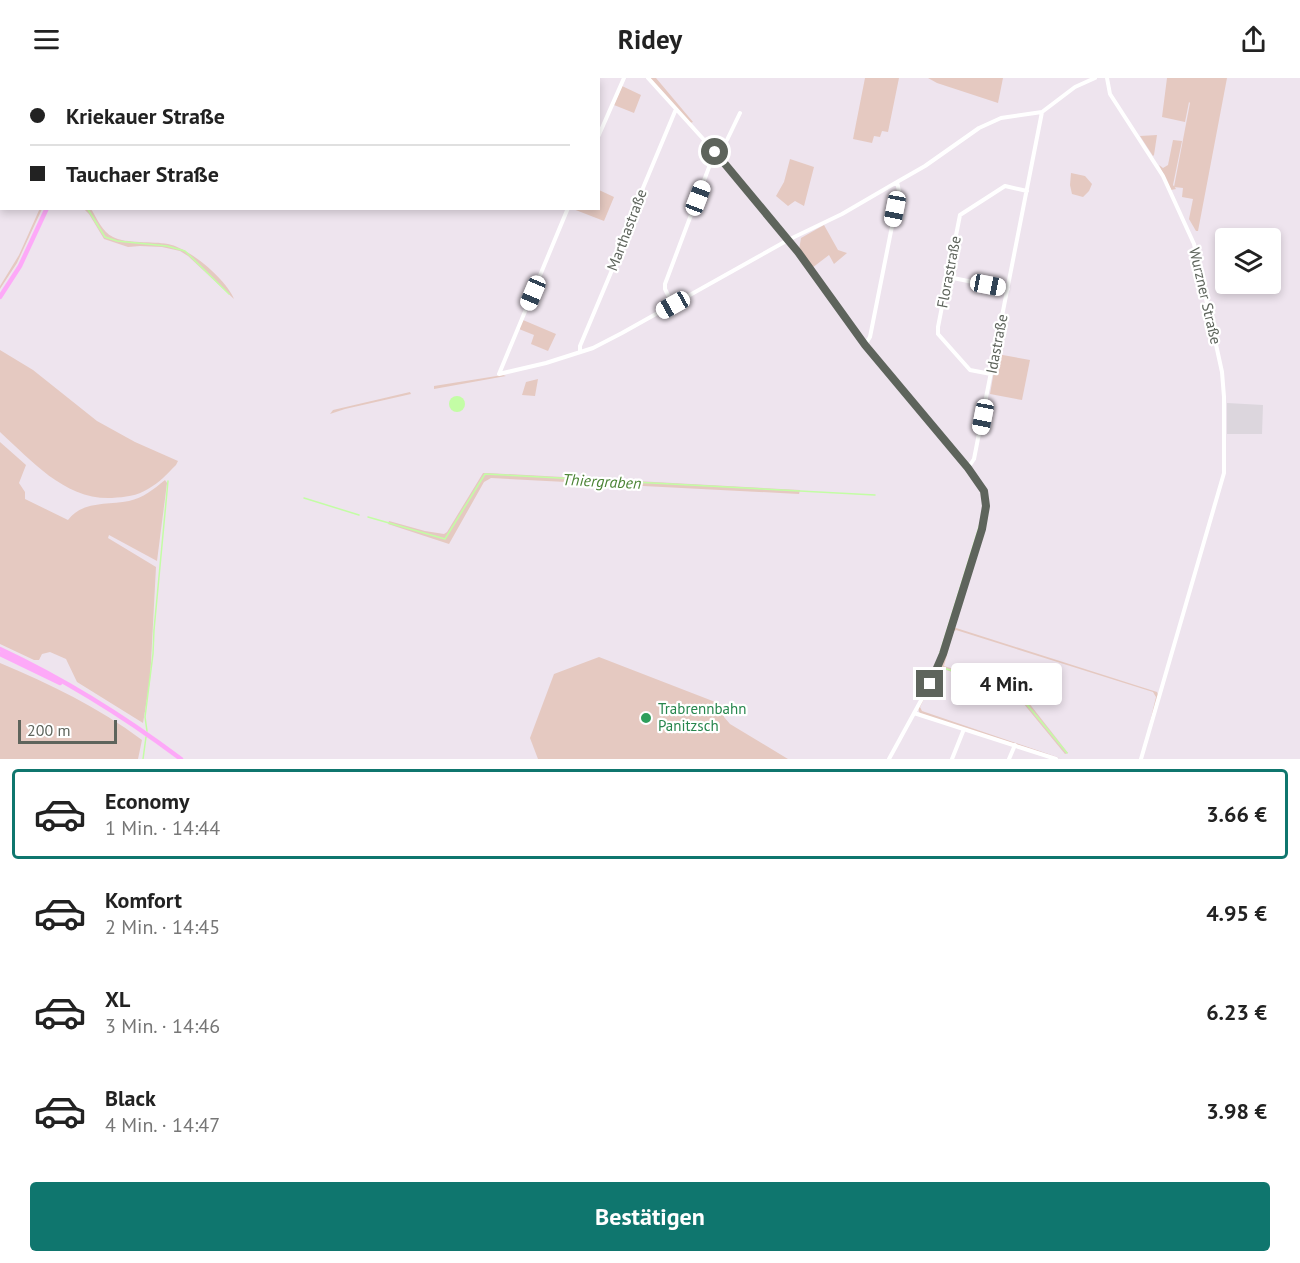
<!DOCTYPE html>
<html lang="de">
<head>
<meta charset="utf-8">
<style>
  :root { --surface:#fff; --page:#f2f2f2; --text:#222; --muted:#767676; --line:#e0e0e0; --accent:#0f766e }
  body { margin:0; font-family:"PT Sans",sans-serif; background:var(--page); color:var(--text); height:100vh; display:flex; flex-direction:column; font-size:22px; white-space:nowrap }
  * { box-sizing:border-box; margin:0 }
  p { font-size:20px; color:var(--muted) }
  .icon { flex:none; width:33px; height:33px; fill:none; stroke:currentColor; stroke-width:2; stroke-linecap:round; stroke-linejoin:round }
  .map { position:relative; height:681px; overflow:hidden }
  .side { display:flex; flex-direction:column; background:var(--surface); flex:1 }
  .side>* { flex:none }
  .guide { position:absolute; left:0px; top:0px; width:600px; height:132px; box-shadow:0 3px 9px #0003; display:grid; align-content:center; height:132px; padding:0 30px; background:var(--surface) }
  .buttons { position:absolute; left:1215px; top:150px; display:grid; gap:12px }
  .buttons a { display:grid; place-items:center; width:66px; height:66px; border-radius:6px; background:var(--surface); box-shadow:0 3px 9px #0003; font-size:30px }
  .scale { position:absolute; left:18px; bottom:15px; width:99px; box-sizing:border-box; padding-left:6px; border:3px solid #5e645c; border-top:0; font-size:16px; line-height:21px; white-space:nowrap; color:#5e645c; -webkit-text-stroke:4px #fff; paint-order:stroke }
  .end { position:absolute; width:27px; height:27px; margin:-14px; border:8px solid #5e645c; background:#fff; box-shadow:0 0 0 3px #fff }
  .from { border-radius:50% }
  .bubble { position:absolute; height:42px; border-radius:6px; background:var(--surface); box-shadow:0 3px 9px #0003; font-size:20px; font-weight:800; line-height:42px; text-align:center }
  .car { position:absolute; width:18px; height:36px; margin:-18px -9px; border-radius:8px; box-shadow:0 0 4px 2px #0007; background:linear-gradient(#fff 24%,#345 0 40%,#fff 0 76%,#345 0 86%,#fff 0) }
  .guide b { display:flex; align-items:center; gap:21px; height:57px; font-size:22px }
  .guide b+b { border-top:2px solid var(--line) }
  .guide i { width:15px; height:15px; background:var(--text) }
  ul { padding:10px 0 0; list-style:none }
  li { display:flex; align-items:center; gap:18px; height:90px; margin:0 12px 9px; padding:0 18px; border:3px solid transparent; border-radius:6px }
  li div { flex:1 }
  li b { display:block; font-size:22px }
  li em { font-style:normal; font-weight:800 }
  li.selected { border-color:var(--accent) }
  li>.icon { width:54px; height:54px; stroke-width:1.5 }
  .action { display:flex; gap:12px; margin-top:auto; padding:12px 30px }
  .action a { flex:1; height:69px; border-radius:6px; background:var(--accent); color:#fff; font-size:24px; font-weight:800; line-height:69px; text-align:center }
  header { display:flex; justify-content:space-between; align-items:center; height:78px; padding:0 30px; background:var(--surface); font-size:27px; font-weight:800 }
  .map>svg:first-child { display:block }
</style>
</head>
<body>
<header><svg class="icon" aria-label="menu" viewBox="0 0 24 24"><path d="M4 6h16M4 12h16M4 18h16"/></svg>Ridey<svg class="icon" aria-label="share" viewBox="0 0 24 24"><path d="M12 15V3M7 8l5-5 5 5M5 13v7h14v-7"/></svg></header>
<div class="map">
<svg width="1300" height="681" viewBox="0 0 1300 681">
  <rect width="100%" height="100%" fill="#eee4ee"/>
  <!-- industrial -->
  <path fill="#dcd6dd" d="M 1227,325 L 1263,327 L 1262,356 L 1227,356 Z"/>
  <!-- green -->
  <path fill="#e5c9c1" d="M 650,0 L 656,0 L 693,44 L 690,45 Z
    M 865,0 L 899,0 L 888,54 L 882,53 L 880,59 L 874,58 L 872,65 L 853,61 Z
    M 928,0 L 1003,0 L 998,25 L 937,5 Z
    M 1167,0 L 1227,0 L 1198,153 L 1196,153 L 1189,141 L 1193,121 L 1182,119 L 1183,110 L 1174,109 L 1190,25 L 1189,24 L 1185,44 L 1162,39 Z
    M 622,8 L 641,17 L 634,35 L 614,27 Z
    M 1157,57 L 1154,77 L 1153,78 L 1140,58 Z
    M 1173,62 L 1182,63 L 1173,107 L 1176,111 L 1171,112 L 1159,87 L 1163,90 L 1168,87 Z
    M 790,81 L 814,89 L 804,128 L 795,123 L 788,128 L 776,118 L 784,104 Z
    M 1071,95 L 1085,98 L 1092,106 L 1089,113 L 1083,119 L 1072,116 L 1070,107 Z
    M 599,112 L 614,119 L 604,143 L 573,131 L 598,130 Z
    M 40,130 L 42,131 L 17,185 L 0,211 L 0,208 L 19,177 Z
    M 84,131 L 91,131 C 97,140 102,154 113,159 C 127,166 152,163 168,166 C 189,170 226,201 234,221 L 188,178 L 180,173 L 162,169 L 140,168 L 128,169 L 104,161 L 89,136 Z
    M 824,147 L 838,172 L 847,175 L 834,186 L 829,177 L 812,190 L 799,172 L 801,160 Z
    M 523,242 L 556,256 L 548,273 L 531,266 L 534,257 L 519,251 Z
    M 0,272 L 33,292 L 97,343 L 135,364 L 178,383 L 176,387 C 167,396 159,405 148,411 C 137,418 125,419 112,420 C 65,422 32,383 0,354 Z
    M 997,276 L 1030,282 L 1022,322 L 990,316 Z
    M 503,297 L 506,298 L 434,311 L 434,308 Z
    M 538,301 L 535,318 L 522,317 L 526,304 Z
    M 410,314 L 411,316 L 345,331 L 330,336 L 333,332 Z
    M 0,364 L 26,387 L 19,405 L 25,414 L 25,421 L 68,442 C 82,423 107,427 129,423 C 143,420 154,411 165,402 L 167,405 L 157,483 L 109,457 L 108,460 L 156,489 L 150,603 L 143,645 L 77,604 L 66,581 L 50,574 L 42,576 L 39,582 L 34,582 L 0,566 Z
    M 483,395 L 488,395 L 800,412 L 799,416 L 491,400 L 484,404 L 449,466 L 388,446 L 389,443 L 425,453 L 444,456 L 447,454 Z
    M 953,549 L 1157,614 L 1158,617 L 1148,652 L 1156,619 L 1153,614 L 956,552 L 953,554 L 944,588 L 1018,611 L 1068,675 L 1065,676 L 1014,614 L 943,591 L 939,592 L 920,629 L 922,633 L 1063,681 L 920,636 L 918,630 L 936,597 Z
    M 599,579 L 723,627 L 724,639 L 730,646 L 788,681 L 538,681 L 530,660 L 554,596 Z
    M 0,585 C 50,606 98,629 142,662 L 138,681 L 0,681 Z"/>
  <!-- water -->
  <path fill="#c3fda5" d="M449 326a8 8 0 1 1 16 0a8 8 0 1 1-16 0Z"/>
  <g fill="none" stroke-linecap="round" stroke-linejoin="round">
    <!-- stream -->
    <path stroke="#c3fda5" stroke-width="1.5" d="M 0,101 L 2,101
      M 87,130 L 105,159 L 117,163 L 167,168 L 185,173 L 229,216
      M 304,420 L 359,437
      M 368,439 L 445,461 L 485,396 L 875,417
      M 936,588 L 980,446
      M 940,589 L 1015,612 L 1067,675
      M 147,653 L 145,639 L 153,576 L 154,552 L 168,403
      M 143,681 L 146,659"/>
    <!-- minor -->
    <path stroke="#fff" stroke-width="4" d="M 648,0 L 715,74 L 798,175 L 865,267 L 968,390 L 984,413 L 986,428 L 983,451 L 943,576 L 930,606 L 889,681
      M 1107,0 L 1110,16 L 1163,98 L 1194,166 L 1222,294 L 1224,319 L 1224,395 L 1141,681
      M 598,59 L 624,0
      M 568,130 L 499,296 L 546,285 L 593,270 L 622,255 L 788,162 L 842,136 L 897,104 L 925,88 L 979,50 L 1001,40 L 1042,34 L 1075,9 L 1095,0
      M 948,199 L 1008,211
      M 673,227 L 665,211 L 665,206 L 714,76 L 727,62 L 740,35
      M 865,267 L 870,259 L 899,113 L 897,104
      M 580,274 L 580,268 L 628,154 L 630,141 L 676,31
      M 991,296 L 970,292 L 938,256 L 938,249 L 960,137 L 1005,108 L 1027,113
      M 968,390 L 974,381 L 1042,34
      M 914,635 L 1056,681
      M 952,681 L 964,651
      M 1009,681 L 1015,667"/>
    <!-- major -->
    <path stroke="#fda9f8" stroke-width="4.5" d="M 142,2 L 143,0
      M 0,219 L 20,188 L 47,130
      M 0,571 C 64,601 125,639 181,681
      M 0,576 L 60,605"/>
  </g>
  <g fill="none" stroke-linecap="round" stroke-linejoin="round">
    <!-- route -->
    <path stroke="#5e645c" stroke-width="8" d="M 715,74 L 798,174 L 865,267 L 968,390 L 984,413 L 986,428 L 982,451 L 943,576 L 930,606"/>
  </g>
  <!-- markers -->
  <circle fill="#2e9e5b" stroke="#fff" stroke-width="2" cx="646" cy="640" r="6"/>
  <g text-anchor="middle" stroke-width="4.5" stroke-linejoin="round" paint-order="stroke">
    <!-- street labels -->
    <g font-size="15" fill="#5e645c" stroke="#fff">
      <text transform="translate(627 152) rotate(-69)" y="5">Marthastraße</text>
      <text transform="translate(949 194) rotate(-79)" y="5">Florastraße</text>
      <text transform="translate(1205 218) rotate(77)" y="5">Wurzner Straße</text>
      <text transform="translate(997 266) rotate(-79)" y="5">Idastraße</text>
    </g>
    <!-- leisure labels -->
    <g font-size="15" fill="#27864d" stroke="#fff" text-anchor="start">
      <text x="658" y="636">Trabrennbahn<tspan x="658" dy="17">Panitzsch</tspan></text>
    </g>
    <!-- water labels -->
    <g font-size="16" font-style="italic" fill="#4a8334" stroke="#fff">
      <text transform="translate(602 403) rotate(3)" y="6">Thiergraben</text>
    </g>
  </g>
</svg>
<div class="buttons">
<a><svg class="icon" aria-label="layers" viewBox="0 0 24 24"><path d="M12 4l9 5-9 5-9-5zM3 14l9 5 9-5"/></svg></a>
</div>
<div class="scale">200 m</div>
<i class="end from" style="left:715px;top:74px"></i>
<i class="end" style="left:930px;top:606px"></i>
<div class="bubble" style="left:951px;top:585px;width:111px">4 Min.</div>
<i class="car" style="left:698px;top:120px;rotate:21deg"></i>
<i class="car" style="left:895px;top:131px;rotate:191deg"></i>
<i class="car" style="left:988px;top:207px;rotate:101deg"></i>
<i class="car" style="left:533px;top:215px;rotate:203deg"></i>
<i class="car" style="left:673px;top:227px;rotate:241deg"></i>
<i class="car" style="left:983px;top:339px;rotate:191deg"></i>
<div class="guide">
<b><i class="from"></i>Kriekauer Straße</b>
<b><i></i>Tauchaer Straße</b>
</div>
</div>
<section class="side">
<ul>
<li class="selected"><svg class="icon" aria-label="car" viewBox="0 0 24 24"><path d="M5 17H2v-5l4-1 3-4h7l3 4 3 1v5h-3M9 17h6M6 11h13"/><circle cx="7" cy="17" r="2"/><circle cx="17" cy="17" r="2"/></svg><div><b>Economy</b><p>1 Min. · 14:44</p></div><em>3.66 €</em></li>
<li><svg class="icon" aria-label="car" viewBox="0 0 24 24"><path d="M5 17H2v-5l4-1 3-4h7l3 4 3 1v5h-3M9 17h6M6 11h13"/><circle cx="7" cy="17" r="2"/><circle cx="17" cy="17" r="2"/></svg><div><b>Komfort</b><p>2 Min. · 14:45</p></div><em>4.95 €</em></li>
<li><svg class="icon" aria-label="car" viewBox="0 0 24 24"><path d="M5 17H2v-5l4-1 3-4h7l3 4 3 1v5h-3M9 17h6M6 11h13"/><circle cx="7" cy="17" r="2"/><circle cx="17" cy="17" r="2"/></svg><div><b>XL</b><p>3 Min. · 14:46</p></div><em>6.23 €</em></li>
<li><svg class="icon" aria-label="car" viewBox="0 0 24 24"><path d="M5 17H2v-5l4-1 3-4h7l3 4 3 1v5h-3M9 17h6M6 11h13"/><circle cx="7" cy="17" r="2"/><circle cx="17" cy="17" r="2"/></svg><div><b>Black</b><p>4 Min. · 14:47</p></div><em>3.98 €</em></li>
</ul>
<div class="action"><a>Bestätigen</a></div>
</section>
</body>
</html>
